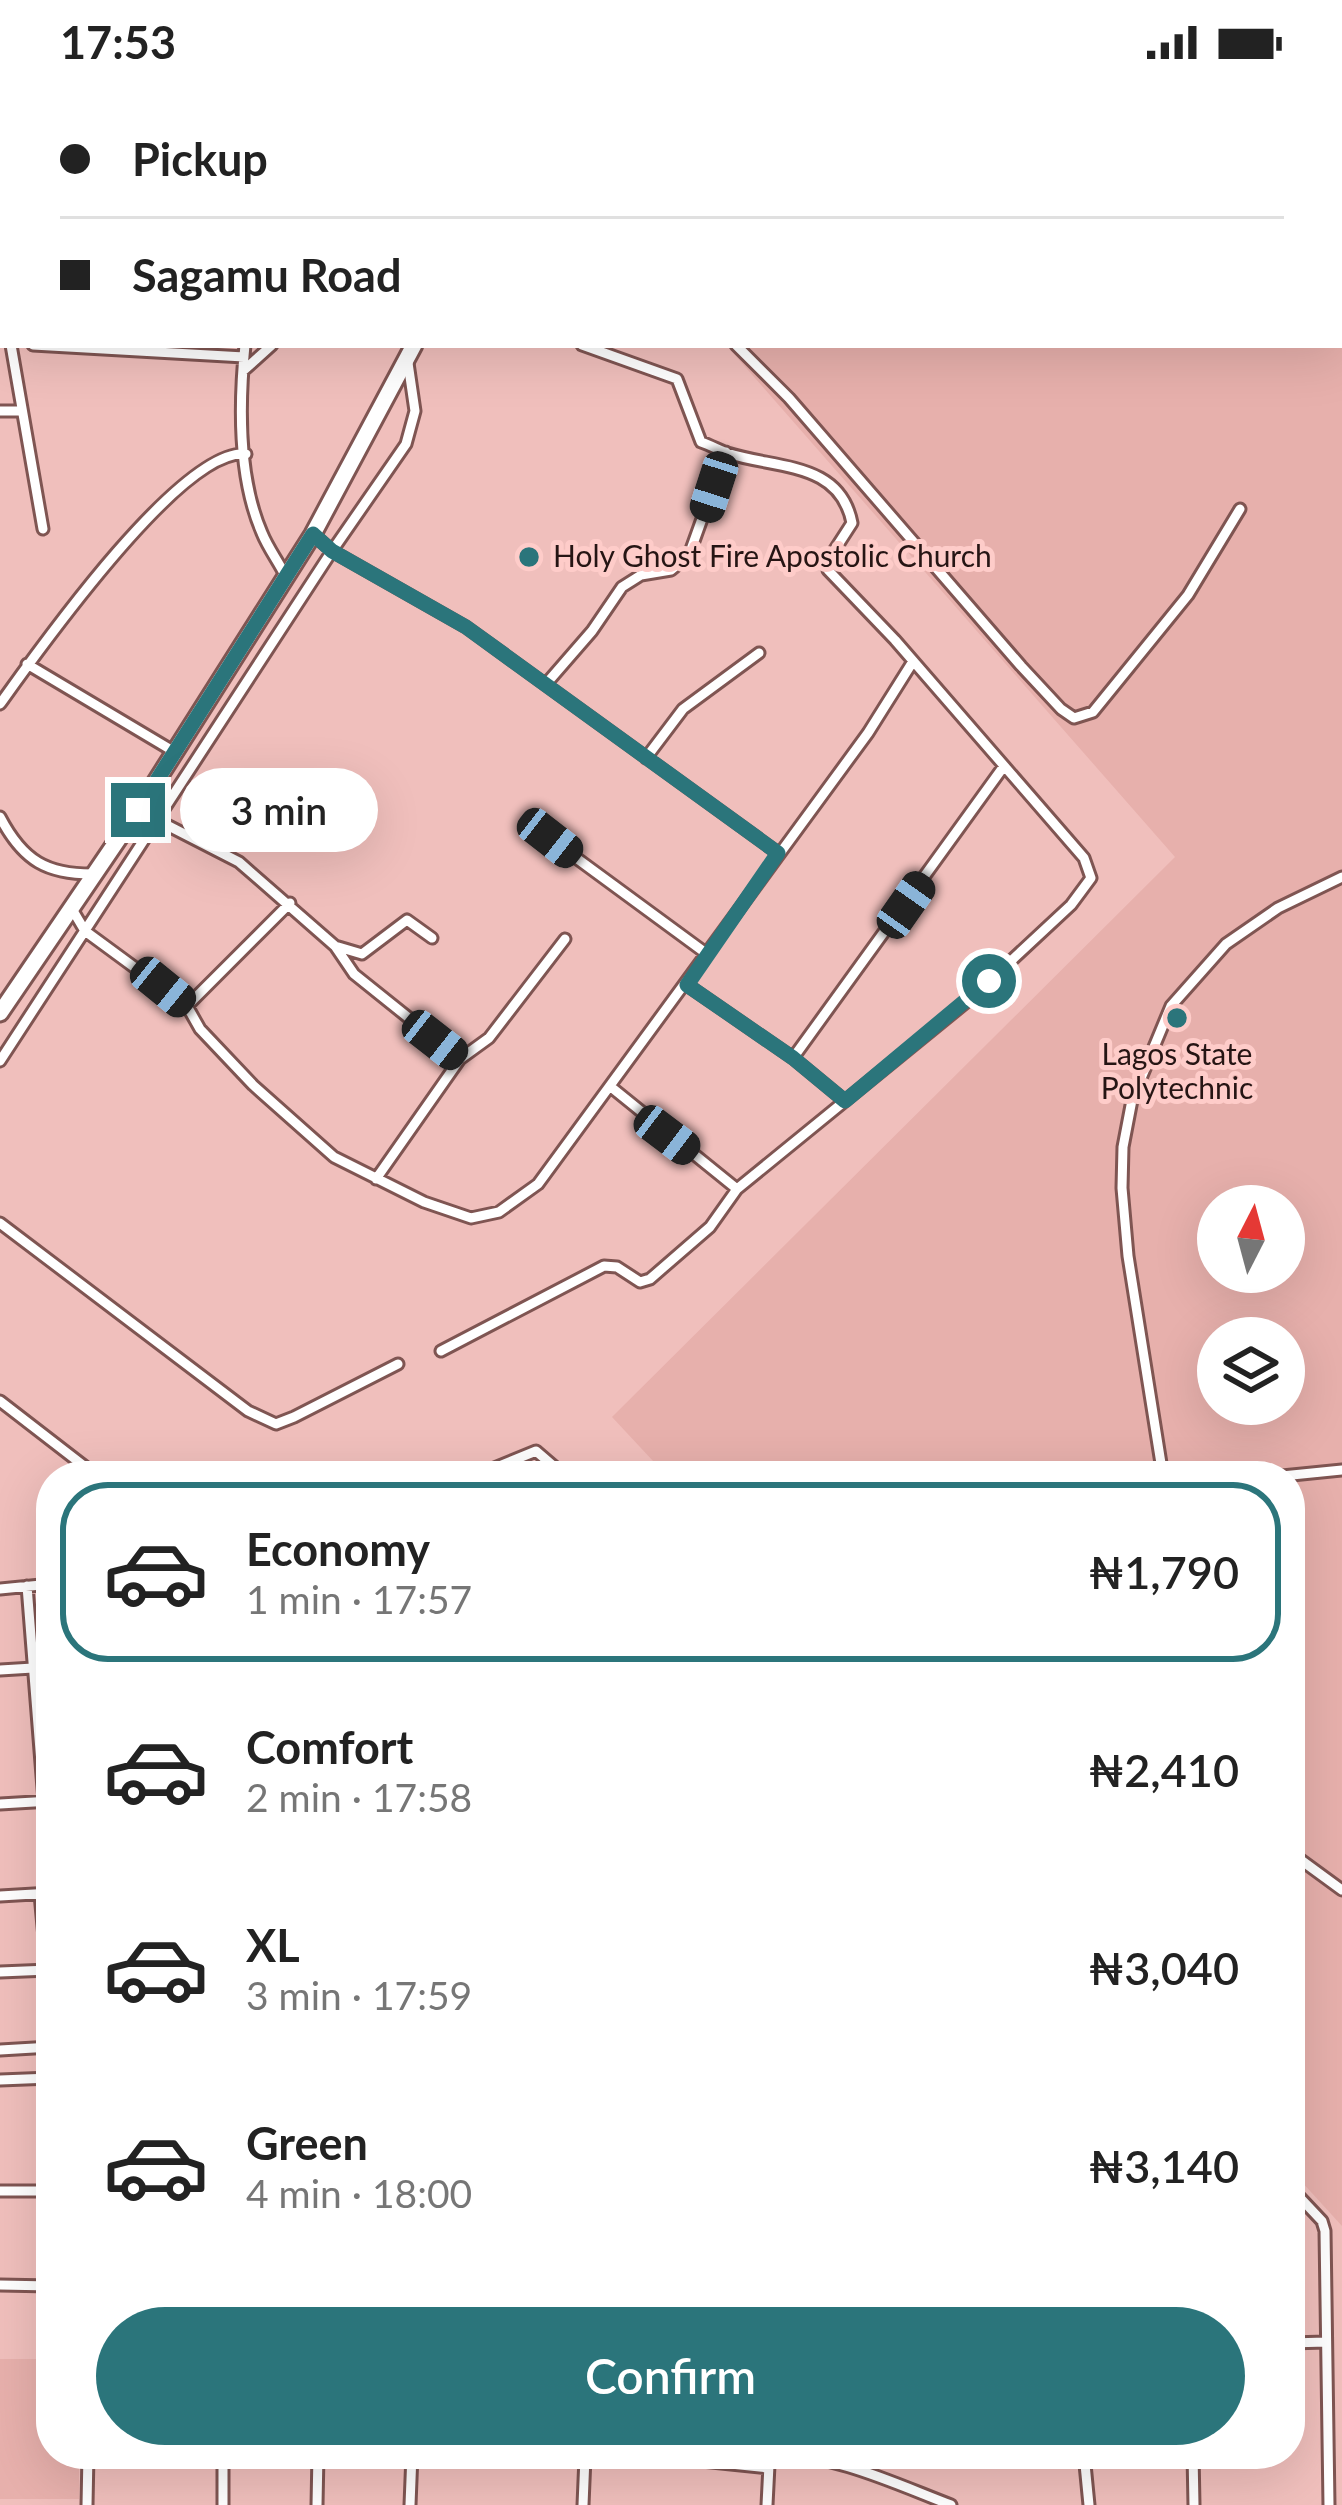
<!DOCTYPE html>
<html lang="en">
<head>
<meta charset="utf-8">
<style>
  :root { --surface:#fff; --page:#f2f2f2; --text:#222; --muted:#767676; --line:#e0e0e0; --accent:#2b757b }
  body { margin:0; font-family:Lato,sans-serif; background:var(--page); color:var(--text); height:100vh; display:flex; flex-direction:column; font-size:45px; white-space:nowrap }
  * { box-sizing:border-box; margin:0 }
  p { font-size:39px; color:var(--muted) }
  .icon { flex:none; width:66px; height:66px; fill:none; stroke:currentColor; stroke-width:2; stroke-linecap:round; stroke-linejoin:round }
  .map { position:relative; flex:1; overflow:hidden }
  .sheet { position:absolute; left:36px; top:1377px; width:1269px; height:1008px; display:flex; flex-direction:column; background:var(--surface); border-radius:48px; box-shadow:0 12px 48px #0002 }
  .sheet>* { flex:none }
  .banner { position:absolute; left:0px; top:0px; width:1344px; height:264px; box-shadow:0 12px 48px #0002; display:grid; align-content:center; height:264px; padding:0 60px; background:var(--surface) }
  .needle { width:78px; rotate:6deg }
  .buttons { position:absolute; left:1197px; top:1101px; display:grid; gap:24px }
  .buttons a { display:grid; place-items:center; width:108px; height:108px; border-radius:50%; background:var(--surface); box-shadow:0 12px 48px #0002; font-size:60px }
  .end { position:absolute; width:54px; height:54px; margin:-27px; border:15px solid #2b757b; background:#fff; box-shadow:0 0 0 6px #fff }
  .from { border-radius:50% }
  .bubble { position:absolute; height:84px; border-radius:42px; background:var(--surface); box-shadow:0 12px 48px #0002; font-size:39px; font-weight:600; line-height:84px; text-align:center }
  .car { position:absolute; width:36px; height:72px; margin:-36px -18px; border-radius:15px; box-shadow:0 0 9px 3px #0007; background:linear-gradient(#222 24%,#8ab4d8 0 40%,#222 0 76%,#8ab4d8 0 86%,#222 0) }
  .banner b { display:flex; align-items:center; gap:42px; height:114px; font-size:45px }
  .banner b+b { border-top:3px solid var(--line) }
  .banner i { width:30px; height:30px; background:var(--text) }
  ul { padding:21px 0 0; list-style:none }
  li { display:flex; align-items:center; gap:36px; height:180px; margin:0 24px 18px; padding:0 36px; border:6px solid transparent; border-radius:48px }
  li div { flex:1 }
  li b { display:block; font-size:45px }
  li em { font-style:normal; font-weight:600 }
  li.selected { border-color:var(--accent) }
  li>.icon { width:108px; height:108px; stroke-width:1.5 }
  .cta { display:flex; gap:24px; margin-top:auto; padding:24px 60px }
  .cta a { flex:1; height:138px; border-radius:72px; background:var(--accent); color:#fff; font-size:48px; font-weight:600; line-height:138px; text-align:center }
  .status { display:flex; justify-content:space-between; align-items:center; height:84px; padding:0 60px; background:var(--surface); direction:ltr }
  .status svg { height:33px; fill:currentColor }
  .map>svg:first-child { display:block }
</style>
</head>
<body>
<div class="status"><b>17:53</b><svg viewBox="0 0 49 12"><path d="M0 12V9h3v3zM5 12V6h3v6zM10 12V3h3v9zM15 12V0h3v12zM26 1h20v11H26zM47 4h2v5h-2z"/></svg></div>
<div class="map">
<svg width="1342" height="2421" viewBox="0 0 1342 2421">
  <rect width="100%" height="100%" fill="#f0bfbc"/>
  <!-- built -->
  <path fill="#e7b0ac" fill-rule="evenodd" d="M 582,0 L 1342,0 L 1342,2142 L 1290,2085 L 1290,1392 L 667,1392 L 612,1333 L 1175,773 L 726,261 L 1341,261 L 1341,3 L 581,3 ZM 1218,1122 L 1284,1122 L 1284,1188 L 1218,1188 ZM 1218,1254 L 1284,1254 L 1284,1320 L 1218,1320 Z
    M 0,2275 L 51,2275 L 51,2370 L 79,2370 L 79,2415 L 0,2415 Z"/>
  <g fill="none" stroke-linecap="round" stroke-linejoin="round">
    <defs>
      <path id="street" d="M 56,0 L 80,3
        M 242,0 L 242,3
        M 1083,0 L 1090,3
        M 406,3 L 406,0
        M 825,3 L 826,0
        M 1106,3 L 1107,0
        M 1341,115 L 1342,115
        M 0,180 L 3,168
        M 0,206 L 3,221
        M 11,261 L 43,445
        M 33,261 L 244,273
        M 245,261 C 239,320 238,394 262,449 C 268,464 278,477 285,491
        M 736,261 L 789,314 L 1021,582 L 1061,625 L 1074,634 L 1093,628 L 1188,511 L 1240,425
        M 243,287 L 272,261
        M 0,327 L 21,327
        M 313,450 L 332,467 L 466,543 L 778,769
        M 27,580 L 173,667
        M 546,600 L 592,547 L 622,503 L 641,491 L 671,486 L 689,471 L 726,368
        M 0,620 C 38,567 181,364 246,370
        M 646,674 L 683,625 L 759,569
        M 0,733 C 23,777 47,791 96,790
        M 159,737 L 239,778 L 335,862 L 354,890 L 460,975
        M 549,754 L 707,870
        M 72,825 L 85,847 L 187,922 L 200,945 L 253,1001 L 334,1073 L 424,1118 L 471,1134 L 499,1128 L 538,1100 L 868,649 L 912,579
        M 335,862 L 362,870 L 407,836 L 432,854
        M 687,901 L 793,974 L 845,1017
        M 187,922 L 290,819
        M 793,974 L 1004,682
        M 0,977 L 332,467 L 406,360 L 415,327 L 408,279
        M 611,1003 L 737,1105
        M 376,1095 L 460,975 L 489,954 L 565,855
        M 0,1139 L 248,1327 L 276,1340 L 294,1333 L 398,1280
        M 441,1267 L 604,1182 L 617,1183 L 640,1198 L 650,1195 L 710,1143 L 737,1105 L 970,915 L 1071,821 L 1091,794 L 1084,774 L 895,556 L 828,486 L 832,470 L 852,439 C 840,377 776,385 727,369 C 719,366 710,361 701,358 L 677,295 L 582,261
        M 0,1317 L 97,1392
        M 475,1392 L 536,1367 L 565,1392
        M 1163,1392 L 1128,1172 L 1122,1104 L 1123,1063 L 1132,1016 L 1171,922 L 1226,860 L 1278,824 L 1342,793
        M 1282,1392 L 1342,1386
        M 50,1478 L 51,1477
        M 27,1502 L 44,1717
        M 0,1505 L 51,1500
        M 0,1586 L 33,1584
        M 0,1720 L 51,1717
        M 1290,1768 L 1342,1806
        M 40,1810 L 47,1886
        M 0,1812 L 51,1809
        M 0,1888 L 49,1886
        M 0,1966 L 51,1963
        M 0,1996 L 51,1994
        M 1290,2103 L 1322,2137 L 1325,2147 L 1329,2421
        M 0,2107 L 51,2107
        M 0,2201 L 51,2202
        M 1290,2259 L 1326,2258
        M 541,2370 L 585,2373 L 622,2370
        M 634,2370 L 768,2384
        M 771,2370 C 836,2371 891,2398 951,2421
        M 1084,2370 L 1089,2421
        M 1193,2370 L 1194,2421
        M 87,2421 L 88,2370
        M 223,2421 L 223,2370
        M 317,2421 L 318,2370
        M 410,2421 L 412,2370
        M 583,2421 L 585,2373
        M 767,2421 L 769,2381"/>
      <path id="highway" d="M 533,3 L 535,0
        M 0,929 L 138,726 L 313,450 L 414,261"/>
    </defs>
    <!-- street casing -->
    <use href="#street" stroke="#7f5552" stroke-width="15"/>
    <!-- highway casing -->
    <use href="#highway" stroke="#7f5552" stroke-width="21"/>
    <!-- street -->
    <use href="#street" stroke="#fff" stroke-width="9"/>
    <!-- highway -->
    <use href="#highway" stroke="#fff" stroke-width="15"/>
  </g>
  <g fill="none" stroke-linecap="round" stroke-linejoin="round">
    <!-- route -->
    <path stroke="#2b757b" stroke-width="15" d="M 138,726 L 313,450 L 332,467 L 466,543 L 778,769 L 687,901 L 793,974 L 845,1017 L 989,897"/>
  </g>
  <!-- markers -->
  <g fill="#2b757b" stroke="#feccc9" stroke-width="4.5">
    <circle cx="529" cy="473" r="12"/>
    <circle cx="1177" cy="934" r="12"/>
  </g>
  <g text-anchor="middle" stroke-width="10" stroke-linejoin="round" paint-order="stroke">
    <!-- poi labels -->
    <g font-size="30" fill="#261514" stroke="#feccc9" text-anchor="start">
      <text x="553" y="483">Holy Ghost Fire Apostolic Church</text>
      <text x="1177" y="981" text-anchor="middle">Lagos State<tspan x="1177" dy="34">Polytechnic</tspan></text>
    </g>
  </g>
</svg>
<div class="buttons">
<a><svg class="needle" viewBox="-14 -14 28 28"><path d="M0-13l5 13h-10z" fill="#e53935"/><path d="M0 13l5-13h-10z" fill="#767676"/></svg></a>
<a><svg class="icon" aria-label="layers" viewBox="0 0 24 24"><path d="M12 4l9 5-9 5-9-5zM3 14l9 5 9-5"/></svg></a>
</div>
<i class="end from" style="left:989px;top:897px"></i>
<i class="end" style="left:138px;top:726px"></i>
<div class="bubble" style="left:180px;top:684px;width:198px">3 min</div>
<i class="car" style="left:714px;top:403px;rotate:198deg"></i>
<i class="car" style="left:550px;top:754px;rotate:128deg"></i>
<i class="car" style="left:906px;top:821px;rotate:35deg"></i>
<i class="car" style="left:163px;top:903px;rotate:129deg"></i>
<i class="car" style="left:435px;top:956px;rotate:128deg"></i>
<i class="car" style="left:667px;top:1051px;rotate:127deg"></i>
<div class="banner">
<b><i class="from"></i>Pickup</b>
<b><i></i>Sagamu Road</b>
</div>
<section class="sheet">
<ul>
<li class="selected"><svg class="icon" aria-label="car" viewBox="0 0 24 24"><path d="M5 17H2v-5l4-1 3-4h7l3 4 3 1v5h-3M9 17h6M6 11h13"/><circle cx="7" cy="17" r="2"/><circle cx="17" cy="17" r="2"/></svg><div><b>Economy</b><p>1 min · 17:57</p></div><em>₦1,790</em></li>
<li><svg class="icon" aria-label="car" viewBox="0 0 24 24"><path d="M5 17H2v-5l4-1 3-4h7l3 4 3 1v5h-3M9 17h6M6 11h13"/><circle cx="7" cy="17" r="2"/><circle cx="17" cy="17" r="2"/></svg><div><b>Comfort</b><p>2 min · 17:58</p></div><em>₦2,410</em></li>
<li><svg class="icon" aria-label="car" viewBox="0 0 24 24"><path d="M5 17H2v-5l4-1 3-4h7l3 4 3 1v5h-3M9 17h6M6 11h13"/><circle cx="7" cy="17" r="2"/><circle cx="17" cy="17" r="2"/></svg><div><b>XL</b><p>3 min · 17:59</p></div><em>₦3,040</em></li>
<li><svg class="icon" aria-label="car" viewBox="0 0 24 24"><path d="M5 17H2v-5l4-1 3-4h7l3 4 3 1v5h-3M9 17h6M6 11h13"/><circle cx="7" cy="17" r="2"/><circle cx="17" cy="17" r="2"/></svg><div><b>Green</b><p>4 min · 18:00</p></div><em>₦3,140</em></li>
</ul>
<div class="cta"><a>Confirm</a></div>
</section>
</div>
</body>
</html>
